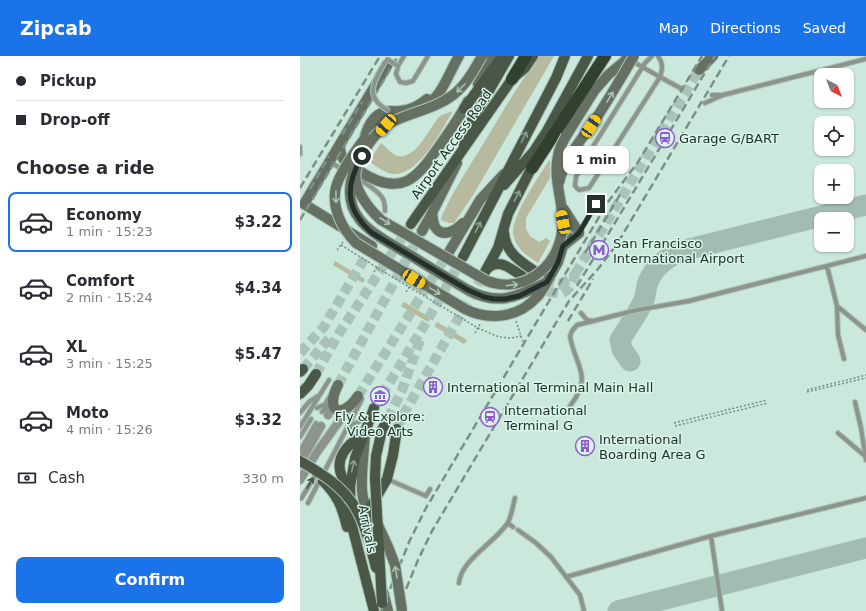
<!DOCTYPE html>
<html lang="en">
<head>
<meta charset="utf-8">
<style>
  :root { --surface:#fff; --page:#f7f7f7; --text:#2b2b33; --muted:#7c7c81; --line:#e1e1e2; --accent:#1a73e8 }
  body { margin:0; font-family:"DejaVu Sans",sans-serif; background:var(--page); color:var(--text); height:100vh; display:flex; flex-direction:column; font-size:15px; white-space:nowrap }
  * { box-sizing:border-box; margin:0 }
  p { font-size:13px; color:var(--muted) }
  .icon { flex:none; width:22px; height:22px; fill:none; stroke:currentColor; stroke-width:2; stroke-linecap:round; stroke-linejoin:round }
  .map { position:relative; flex:1; overflow:hidden }
  .side { display:flex; flex-direction:column; background:var(--surface); width:300px }
  .side>* { flex:none }
  .top-card { display:grid; align-content:center; height:88px; padding:0 16px; background:var(--surface) }
  .needle { width:26px; rotate:138deg }
  .buttons { position:absolute; left:514px; top:12px; display:grid; gap:8px }
  .buttons a { display:grid; place-items:center; width:40px; height:40px; border-radius:8px; background:var(--surface); box-shadow:0 1px 3px #0004; font-size:20px }
  .end { position:absolute; width:18px; height:18px; margin:-9px; border:5px solid #24302b; background:#fff; box-shadow:0 0 0 2px #fff }
  .from { border-radius:50% }
  .bubble { position:absolute; height:28px; border-radius:8px; background:var(--surface); box-shadow:0 1px 3px #0004; font-size:13px; font-weight:600; line-height:28px; text-align:center }
  .car { position:absolute; width:12px; height:24px; margin:-12px -6px; border-radius:5px; box-shadow:0 0 3px 1px #0007; background:linear-gradient(#f5c518 24%,#345 0 40%,#f5c518 0 76%,#345 0 86%,#f5c518 0) }
  .top-card b { display:flex; align-items:center; gap:14px; height:38px; font-size:15px }
  .top-card b+b { border-top:1px solid var(--line) }
  .top-card i { width:10px; height:10px; background:var(--text) }
  ul { padding:0; list-style:none }
  li { display:flex; align-items:center; gap:12px; height:60px; margin:0 8px 6px; padding:0 8px; border:2px solid transparent; border-radius:8px }
  li div { flex:1 }
  li b { display:block; font-size:15px }
  li em { font-style:normal; font-weight:600 }
  li.current { border-color:var(--accent) }
  li>.icon { width:36px; height:36px; stroke-width:1.5 }
  h2 { padding:0 16px; font-size:18px; line-height:48px }
  .pay { display:flex; align-items:center; gap:10px; height:44px; padding:0 16px; font-size:15px }
  .pay p { margin-inline-start:auto }
  .primary-button { display:flex; gap:8px; margin-top:auto; padding:8px 16px }
  .primary-button a { flex:1; height:46px; border-radius:8px; background:var(--accent); color:#fff; font-size:16px; font-weight:600; line-height:46px; text-align:center }
  header { display:flex; align-items:center; gap:24px; box-sizing:border-box; height:56px; padding:0 20px; background:var(--accent); color:#fff }
  header strong { font-size:19px }
  nav { display:flex; gap:22px; margin-inline-start:auto; font-size:14px }
  main { display:flex; flex:1; min-height:0 }
  .map>svg:first-child { display:block }
</style>
</head>
<body>
<header>
<strong>Zipcab</strong>
<nav><a>Map</a><a>Directions</a><a>Saved</a></nav>
</header>
<main>
<section class="side">
<div class="top-card">
<b><i class="from"></i>Pickup</b>
<b><i></i>Drop-off</b>
</div>
<h2>Choose a ride</h2>
<ul>
<li class="current"><svg class="icon" aria-label="car" viewBox="0 0 24 24"><path d="M5 17H2v-5l4-1 3-4h7l3 4 3 1v5h-3M9 17h6M6 11h13"/><circle cx="7" cy="17" r="2"/><circle cx="17" cy="17" r="2"/></svg><div><b>Economy</b><p>1 min · 15:23</p></div><em>$3.22</em></li>
<li><svg class="icon" aria-label="car" viewBox="0 0 24 24"><path d="M5 17H2v-5l4-1 3-4h7l3 4 3 1v5h-3M9 17h6M6 11h13"/><circle cx="7" cy="17" r="2"/><circle cx="17" cy="17" r="2"/></svg><div><b>Comfort</b><p>2 min · 15:24</p></div><em>$4.34</em></li>
<li><svg class="icon" aria-label="car" viewBox="0 0 24 24"><path d="M5 17H2v-5l4-1 3-4h7l3 4 3 1v5h-3M9 17h6M6 11h13"/><circle cx="7" cy="17" r="2"/><circle cx="17" cy="17" r="2"/></svg><div><b>XL</b><p>3 min · 15:25</p></div><em>$5.47</em></li>
<li><svg class="icon" aria-label="car" viewBox="0 0 24 24"><path d="M5 17H2v-5l4-1 3-4h7l3 4 3 1v5h-3M9 17h6M6 11h13"/><circle cx="7" cy="17" r="2"/><circle cx="17" cy="17" r="2"/></svg><div><b>Moto</b><p>4 min · 15:26</p></div><em>$3.32</em></li>
</ul>
<div class="pay"><svg class="icon" aria-label="cash" viewBox="0 0 24 24"><path d="M3 7h18v10H3z"/><circle cx="12" cy="12" r="2"/></svg>Cash<p>330 m</p></div>
<div class="primary-button"><a>Confirm</a></div>
</section>
<div class="map">
<svg width="566" height="555" viewBox="0 0 566 555">
  <rect width="100%" height="100%" fill="#cae8db"/>
  <!-- green -->
  <path fill="#b7ba9e" d="M 239,0 L 254,0 L 172,141 L 154,167 L 149,167 L 141,164 L 141,162 C 152,137 167,114 182,90 C 200,60 218,29 239,0 Z
    M 153,55 C 142,73 119,120 93,118 C 84,117 76,110 69,105 L 81,87 C 86,91 92,99 98,100 C 117,103 129,72 139,61 C 142,58 149,57 153,55 Z
    M 250,103 L 250,122 L 226,162 L 226,173 L 230,180 L 239,186 L 246,182 L 250,185 L 238,207 C 226,199 215,192 213,177 C 211,161 241,117 250,103 Z
    M 35,205 L 65,223 L 63,227 L 33,209 Z
    M 104,246 L 131,262 L 128,266 L 101,250 Z
    M 137,266 L 167,284 L 164,288 L 134,270 Z"/>
  <g fill="none" stroke-linecap="round" stroke-linejoin="round">
    <!-- taxiway -->
    <path stroke="#a2bcb1" stroke-width="21" d="M 330,305 L 322,293 L 320,284 C 328,271 338,257 344,244 C 346,238 346,231 348,226 C 355,209 368,200 385,194 L 566,149
      M 318,555 L 566,492"/>
    <!-- secondary-tunnel -->
    <path stroke="#a9c3b8" stroke-width="10" stroke-dasharray="10 5" stroke-linecap="butt" d="M 275,218 L 399,14
      M 0,297 L 23,272 L 72,190
      M 38,329 L 121,177
      M 58,340 L 149,196"/>
    <!-- primary-tunnel -->
    <path stroke="#a9c3b8" stroke-width="10" stroke-dasharray="10 5" stroke-linecap="butt" d="M 233,214 L 248,224 L 260,228 L 271,223 L 275,218
      M 235,228 L 250,236 L 261,238 C 270,234 273,227 275,218
      M 3,313 L 32,279
      M 16,318 L 36,282 L 111,168
      M 74,352 L 127,265 L 163,201
      M 88,363 L 102,334 L 120,284
      M 97,373 L 102,361 L 185,216
      M 0,411 L 23,425"/>
    <defs>
      <path id="lane" d="M 104,0 L 98,10 L 96,18 L 100,26 L 106,27 L 113,25 L 128,0
        M 323,0 L 360,21 C 363,12 363,7 358,0
        M 352,0 L 345,7 L 284,105 L 276,121 L 275,130 L 279,134 L 289,132 L 360,21 L 382,33
        M 412,39 L 420,39
        M 405,47 L 423,39 L 566,3
        M 0,91 L 0,98
        M 30,106 C 42,114 77,131 83,143 C 85,147 85,151 85,155
        M 280,175 L 296,148
        M 527,210 L 537,250 L 538,279 L 544,303
        M 537,250 L 566,274
        M 281,257 L 287,264 L 293,265
        M 555,346 L 561,372 L 566,404
        M 270,350 C 294,319 275,311 270,280 L 272,275 L 277,269 L 337,254 L 389,245 L 566,200
        M 17,352 L 28,347
        M 22,356 L 27,349
        M 0,357 L 9,346 L 18,340
        M 0,371 L 29,324
        M 47,374 L 54,368 L 68,361
        M 538,377 L 565,400
        M 0,381 L 11,363
        M 0,395 L 16,367
        M 87,423 L 126,440 L 130,433
        M 8,447 L 62,343
        M 208,467 L 213,471
        M 218,474 L 236,487 L 251,501 L 280,539 L 284,555
        M 411,480 L 422,555
        M 266,521 L 411,480 L 566,442
        M 159,527 C 161,504 194,487 207,468 C 211,463 213,449 215,442"/>
      <path id="street" d="M 28,359 L 29,357 L 28,347 L 33,339
        M 0,407 L 21,370
        M 0,424 L 17,396 L 51,349"/>
      <path id="secondary" d="M 399,14 L 413,0
        M 178,28 L 193,0
        M 122,52 C 142,42 148,18 159,0
        M 65,80 C 68,70 73,59 84,56 C 89,54 95,56 100,55 C 110,54 120,49 127,43
        M 266,80 L 294,35 L 308,19 L 331,0
        M 65,82 L 74,73 L 85,66
        M 40,88 C 39,104 47,107 59,115 C 101,142 116,124 140,89 C 150,75 160,61 168,45
        M 132,158 C 133,162 133,167 135,171 C 143,183 156,174 163,167
        M 122,175 L 130,161 L 157,107
        M 72,190 L 4,148 L 88,8
        M 149,196 L 180,144 L 204,118
        M 249,222 L 258,206 L 263,190 L 279,177
        M 38,329 C 24,356 42,364 58,340
        M 65,378 C 64,397 61,416 62,434 C 64,453 70,471 74,489
        M 83,536 L 88,555"/>
      <path id="primary" d="M 164,53 L 202,0
        M 163,87 L 172,64 L 209,0
        M 204,129 L 234,95 L 247,75 L 288,0
        M 111,168 L 212,23 L 225,12 L 233,0
        M 204,176 C 205,195 218,204 233,214
        M 163,201 L 256,22 L 265,0
        M 187,213 C 198,201 211,213 222,220
        M 185,216 L 198,192 L 208,158 L 235,105
        M 0,316 L 3,313
        M 0,338 L 8,330 L 16,318
        M 82,374 L 88,363
        M 23,425 C 38,440 42,451 47,471
        M 50,431 C 47,428 44,425 42,421 C 34,403 47,388 62,380
        M 67,457 L 87,423 L 93,399 L 97,373
        M 74,555 L 51,466 L 50,431 L 55,402 L 74,352"/>
      <path id="highway" d="M 212,23 L 226,0
        M 232,112 L 305,0"/>
    </defs>
    <!-- lane casing -->
    <use href="#lane" stroke="#a9c3b8" stroke-width="6"/>
    <!-- street casing -->
    <use href="#street" stroke="#a9c3b8" stroke-width="10"/>
    <!-- secondary casing -->
    <use href="#secondary" stroke="#a9c3b8" stroke-width="12"/>
    <!-- primary casing -->
    <use href="#primary" stroke="#a9c3b8" stroke-width="12"/>
    <!-- highway casing -->
    <use href="#highway" stroke="#a9c3b8" stroke-width="14"/>
    <!-- path -->
    <path stroke="#778d83" stroke-width="1.5" stroke-dasharray="2 2" stroke-linecap="butt" d="M 41,189 L 94,222 L 178,272 L 199,281 L 211,282 L 221,280
      M 37,194 L 43,186
      M 74,216 L 77,211
      M 106,236 L 110,230
      M 216,265 L 223,286
      M 175,277 L 180,268
      M 507,334 L 566,319
      M 507,336 L 566,322
      M 374,367 L 467,344
      M 375,370 L 468,347"/>
    <!-- lane -->
    <use href="#lane" stroke="#8d948b" stroke-width="4"/>
    <!-- street -->
    <use href="#street" stroke="#8d948b" stroke-width="8"/>
    <!-- secondary -->
    <use href="#secondary" stroke="#657063" stroke-width="10"/>
    <!-- primary -->
    <use href="#primary" stroke="#4a5747" stroke-width="10"/>
    <!-- highway -->
    <use href="#highway" stroke="#32412f" stroke-width="12"/>
    <!-- rail -->
    <path stroke="#7b9087" stroke-width="2.5" stroke-dasharray="8 4" stroke-linecap="butt" d="M 42,79 L 62,46
      M 0,132 L 80,0
      M 10,133 L 29,100
      M 0,164 L 98,0
      M 285,197 L 321,137
      M 277,230 L 415,0
      M 268,265 L 293,223
      M 81,555 L 110,484 L 126,452 L 308,146 L 338,106 L 402,0
      M 97,555 L 118,504 L 132,475 L 269,245 L 298,213 L 317,188 L 429,0"/>
    <defs>
      <path id="lane-bridge" d="M 87,3 L 98,10
        M 85,6 C 74,25 63,41 89,55
        M 1,443 L 15,420 L 14,415"/>
      <path id="secondary-bridge" d="M 182,0 C 174,14 166,29 153,39 C 135,53 112,56 92,66 C 82,71 74,80 68,89 C 63,96 58,106 56,114 C 52,132 69,153 81,164 L 187,225 C 223,238 256,213 262,176 C 266,151 252,125 258,100 C 259,93 262,87 266,80
        M 65,82 C 56,94 40,117 36,131 C 31,151 42,173 56,187 L 165,253 C 189,265 218,262 237,241 C 242,236 245,229 249,222
        M 54,115 C 37,162 76,179 110,199 C 129,211 149,223 168,234 C 199,251 218,240 247,226
        M 259,127 C 264,102 284,81 297,61 C 310,41 322,20 334,0
        M 263,152 L 279,177
        M 78,469 L 89,493 L 95,509 L 102,555"/>
      <path id="primary-bridge" d="M 0,405 C 21,417 44,431 56,453 C 66,470 71,493 76,512
        M 82,547 L 75,422 L 76,400 L 82,374"/>
    </defs>
    <!-- lane-bridge casing -->
    <use href="#lane-bridge" stroke="#a9c3b8" stroke-width="6" stroke-linecap="butt"/>
    <!-- secondary-bridge casing -->
    <use href="#secondary-bridge" stroke="#a9c3b8" stroke-width="12" stroke-linecap="butt"/>
    <!-- primary-bridge casing -->
    <use href="#primary-bridge" stroke="#a9c3b8" stroke-width="12" stroke-linecap="butt"/>
    <!-- lane-bridge -->
    <use href="#lane-bridge" stroke="#8d948b" stroke-width="4"/>
    <!-- secondary-bridge -->
    <use href="#secondary-bridge" stroke="#657063" stroke-width="10"/>
    <!-- primary-bridge -->
    <use href="#primary-bridge" stroke="#4a5747" stroke-width="10"/>
  </g>
  <!-- one-way arrows -->
  <defs><path id="oneway-shaft" d="M-6 0H5M1.5-3L5.5 0L1.5 3" fill="none" stroke-width="1.6" stroke-linecap="round" stroke-linejoin="round"/></defs>
  <g stroke="#a9c0b3">
    <use href="#oneway-shaft" transform="translate(161 32) rotate(135)"/>
    <use href="#oneway-shaft" transform="translate(310 41) rotate(-58)"/>
    <use href="#oneway-shaft" transform="translate(36 141) rotate(89)"/>
    <use href="#oneway-shaft" transform="translate(85 165) rotate(33)"/>
    <use href="#oneway-shaft" transform="translate(212 229) rotate(-7)"/>
    <use href="#oneway-shaft" transform="translate(135 235) rotate(31)"/>
    <use href="#oneway-shaft" transform="translate(96 516) rotate(-100)"/>
  </g>
  <g stroke="#899f8f">
    <use href="#oneway-shaft" transform="translate(224 81) rotate(-63)"/>
    <use href="#oneway-shaft" transform="translate(217 140) rotate(-62)"/>
    <use href="#oneway-shaft" transform="translate(178 171) rotate(-63)"/>
    <use href="#oneway-shaft" transform="translate(53 410) rotate(-77)"/>
  </g>
  <use stroke="#444e48" href="#oneway-shaft" transform="translate(10 427) rotate(-60)"/>
  <g fill="none" stroke-linecap="round" stroke-linejoin="round">
    <!-- route -->
    <path stroke="#24302b" stroke-width="5" d="M 62,100 C 45,130 45,153 72,177 L 168,234 L 184,241 L 194,243 L 205,243 L 219,240 L 247,226 L 258,206 L 263,190 L 279,177 L 296,148"/>
  </g>
  <!-- icons -->
  <defs>
    <symbol id="station-ring" viewBox="-11 -11 22 22"><circle r="9.5" fill="#d7f6e8" stroke="#925ad2" stroke-width="1.5"/><path d="M-3-6H3Q5-6 5-4V2Q5 4 3 4L4.5 6H3L1.5 4h-3L-3 6H-4.5L-3 4Q-5 4-5 2V-4Q-5-6-3-6ZM-3.5-4v3h7v-3ZM-3.5 1v1.5H-2V1ZM2 1v1.5H3.5V1Z" fill="#925ad2"/></symbol>
    <symbol id="metro-ring" viewBox="-11 -11 22 22"><circle r="9.5" fill="#d7f6e8" stroke="#925ad2" stroke-width="1.5"/><path d="M-5.5 5V-5H-3L0 0L3-5H5.5V5H3V-.5L0 4L-3-.5V5Z" fill="#925ad2"/></symbol>
    <symbol id="building-ring" viewBox="-11 -11 22 22"><circle r="9.5" fill="#d7f6e8" stroke="#925ad2" stroke-width="1.5"/><path d="M-4-6H4V6H1V3H-1V6H-4ZM-2.5-4.3h1.7v1.8h-1.7ZM.8-4.3h1.7v1.8H.8ZM-2.5-1h1.7V.8h-1.7ZM.8-1h1.7V.8H.8Z" fill="#925ad2"/></symbol>
    <symbol id="museum-ring" viewBox="-11 -11 22 22"><circle r="9.5" fill="#d7f6e8" stroke="#925ad2" stroke-width="1.5"/><path d="M0-6L6-3V-2H-6V-3ZM-5-1h2V3h-2ZM-1-1h2V3h-2ZM3-1h2V3H3ZM-6 4H6V6H-6Z" fill="#925ad2"/></symbol>
  </defs>
  <g fill-rule="evenodd">
    <use href="#station-ring" x="354" y="71" width="22" height="22"/>
    <use href="#metro-ring" x="288" y="183" width="22" height="22"/>
    <use href="#building-ring" x="122" y="320" width="22" height="22"/>
    <use href="#museum-ring" x="69" y="329" width="22" height="22"/>
    <use href="#station-ring" x="179" y="350" width="22" height="22"/>
    <use href="#building-ring" x="274" y="379" width="22" height="22"/>
  </g>
  <g text-anchor="middle" stroke-width="3" stroke-linejoin="round" paint-order="stroke">
    <!-- poi labels -->
    <g font-size="13" fill="#24302b" stroke="#d7f6e8" text-anchor="start">
      <text x="379" y="87">Garage G/BART</text>
      <text x="313" y="192">San Francisco<tspan x="313" dy="15">International Airport</tspan></text>
      <text x="147" y="336">International Terminal Main Hall</text>
      <text x="204" y="359">International<tspan x="204" dy="15">Terminal G</tspan></text>
      <text x="80" y="365" text-anchor="middle">Fly &amp; Explore:<tspan x="80" dy="15">Video Arts</tspan></text>
      <text x="299" y="388">International<tspan x="299" dy="15">Boarding Area G</tspan></text>
    </g>
    <!-- street labels -->
    <g font-size="13" fill="#24302b" stroke="#d7f6e8">
      <text transform="translate(151 88) rotate(-55)" y="5">Airport Access Road</text>
      <text transform="translate(68 473) rotate(79)" y="5">Arrivals</text>
    </g>
  </g>
</svg>
<div class="buttons">
<a><svg class="needle" viewBox="-14 -14 28 28"><path d="M0-13l5 13h-10z" fill="#e53935"/><path d="M0 13l5-13h-10z" fill="#7c7c81"/></svg></a>
<a><svg class="icon" aria-label="locate" viewBox="0 0 24 24"><circle cx="12" cy="12" r="6"/><path d="M12 2v4M12 18v4M2 12h4M18 12h4"/></svg></a>
<a>+</a>
<a>−</a>
</div>
<i class="end from" style="left:62px;top:100px"></i>
<i class="end" style="left:296px;top:148px"></i>
<div class="bubble" style="left:263px;top:90px;width:66px">1 min</div>
<i class="car" style="left:86px;top:69px;rotate:221deg"></i>
<i class="car" style="left:291px;top:70px;rotate:34deg"></i>
<i class="car" style="left:263px;top:166px;rotate:349deg"></i>
<i class="car" style="left:114px;top:223px;rotate:121deg"></i>
</div>
</main>
</body>
</html>
